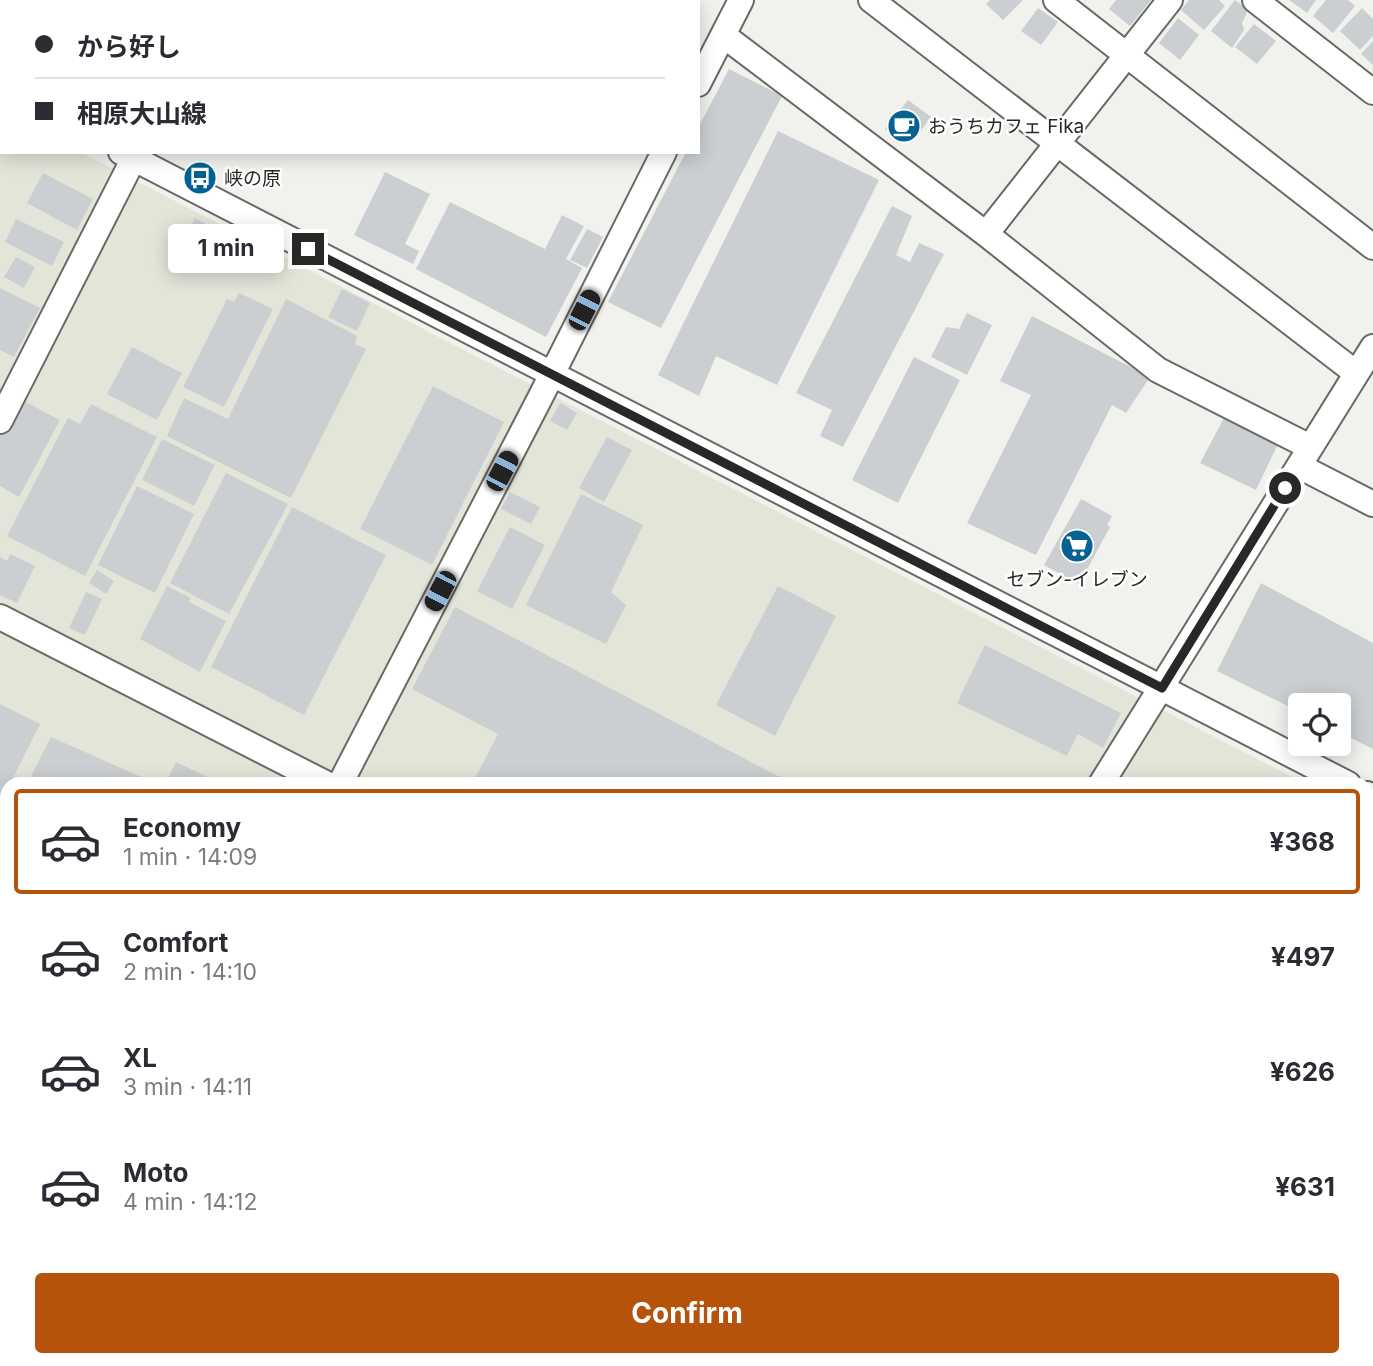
<!DOCTYPE html>
<html lang="en">
<head>
<meta charset="utf-8">
<style>
  :root { --surface:#fff; --page:#f2f2f3; --text:#2b2b33; --muted:#7c7c81; --line:#e1e1e2; --accent:#b45309 }
  body { margin:0; font-family:Inter,"Noto Sans JP",sans-serif; background:var(--page); color:var(--text); height:100vh; display:flex; flex-direction:column; font-size:26px; white-space:nowrap }
  * { box-sizing:border-box; margin:0 }
  p { font-size:23px; color:var(--muted) }
  .icon { flex:none; width:38px; height:38px; fill:none; stroke:currentColor; stroke-width:2; stroke-linecap:round; stroke-linejoin:round }
  .map { position:relative; flex:1; overflow:hidden }
  .side { position:absolute; left:0px; top:777px; width:1374px; height:590px; display:flex; flex-direction:column; background:var(--surface); border-radius:21px 21px 0 0; box-shadow:0 4px 18px #0003 }
  .side>* { flex:none }
  .banner { position:absolute; left:0px; top:0px; width:700px; height:154px; box-shadow:0 4px 18px #0003; display:grid; align-content:center; height:154px; padding:0 35px; background:var(--surface) }
  .controls { position:absolute; left:1288px; top:693px; display:grid; gap:14px }
  .controls a { display:grid; place-items:center; width:63px; height:63px; border-radius:7px; background:var(--surface); box-shadow:0 4px 18px #0003; font-size:35px }
  .end { position:absolute; width:32px; height:32px; margin:-16px; border:9px solid #282927; background:#fff; box-shadow:0 0 0 4px #fff }
  .from { border-radius:50% }
  .bubble { position:absolute; height:49px; border-radius:7px; background:var(--surface); box-shadow:0 4px 18px #0003; font-size:23px; font-weight:700; line-height:49px; text-align:center }
  .car { position:absolute; width:21px; height:42px; margin:-21px -10px; border-radius:9px; box-shadow:0 0 5px 2px #0007; background:linear-gradient(#222 24%,#8ab4d8 0 40%,#222 0 76%,#8ab4d8 0 86%,#222 0) }
  .banner b { display:flex; align-items:center; gap:24px; height:66px; font-size:26px }
  .banner b+b { border-top:2px solid var(--line) }
  .banner i { width:18px; height:18px; background:var(--text) }
  ul { padding:12px 0 0; list-style:none }
  li { display:flex; align-items:center; gap:21px; height:105px; margin:0 14px 10px; padding:0 21px; border:4px solid transparent; border-radius:7px }
  li div { flex:1 }
  li b { display:block; font-size:26px }
  li em { font-style:normal; font-weight:700 }
  li.current { border-color:var(--accent) }
  li>.icon { width:63px; height:63px; stroke-width:1.5 }
  .primary-button { display:flex; gap:14px; margin-top:auto; padding:14px 35px }
  .primary-button a { flex:1; height:80px; border-radius:7px; background:var(--accent); color:#fff; font-size:28px; font-weight:700; line-height:80px; text-align:center }
  .map>svg:first-child { display:block }
</style>
</head>
<body>
<div class="map">
<svg width="1373" height="1366" viewBox="0 0 1373 1366">
  <rect width="100%" height="100%" fill="#f1f2ed"/>
  <!-- built -->
  <path fill="#e4e5d9" d="M 0,111 L 2,152 L 80,152 L 1306,784 L 7,784 L 7,1360 L 1367,1360 L 1367,816 L 1373,819 L 1373,1366 L 0,1366 Z"/>
  <!-- building -->
  <path fill="#cbcfd2" d="M 990,0 L 1023,0 L 1003,20 L 986,4 Z
    M 1116,0 L 1151,0 L 1130,26 L 1109,9 Z
    M 1189,0 L 1219,0 L 1225,6 L 1204,30 L 1181,10 Z
    M 1235,0 L 1248,10 L 1242,23 L 1244,30 L 1232,48 L 1211,31 Z
    M 1289,0 L 1316,0 L 1307,13 Z
    M 1326,0 L 1348,0 L 1355,6 L 1333,33 L 1313,16 Z
    M 1038,8 L 1058,22 L 1041,45 L 1021,31 Z
    M 1362,8 L 1373,19 L 1373,36 L 1360,50 L 1340,31 Z
    M 1178,18 L 1199,35 L 1180,60 L 1159,43 Z
    M 1254,24 L 1276,41 L 1257,64 L 1235,47 Z
    M 1373,41 L 1373,65 L 1361,54 Z
    M 729,69 L 782,96 L 661,328 L 608,302 L 686,152 L 698,152 L 698,128 Z
    M 908,100 L 931,117 L 913,141 L 903,135 L 899,140 L 885,129 Z
    M 778,131 L 879,180 L 777,385 L 716,356 L 699,396 L 658,375 Z
    M 385,172 L 430,194 L 405,244 L 419,251 L 413,264 L 354,235 Z
    M 43,173 L 93,199 L 77,230 L 27,203 Z
    M 450,202 L 545,249 L 562,215 L 584,226 L 566,259 L 582,268 L 546,337 L 416,269 Z
    M 892,206 L 912,216 L 896,255 L 910,262 L 919,243 L 944,254 L 843,447 L 820,436 L 832,410 L 796,393 Z
    M 195,218 L 228,236 L 207,273 L 175,255 Z
    M 16,219 L 64,242 L 52,266 L 5,242 Z
    M 587,229 L 603,237 L 587,268 L 570,260 Z
    M 16,257 L 35,267 L 24,288 L 4,277 Z
    M 0,288 L 40,308 L 14,357 L 0,350 Z
    M 342,289 L 370,303 L 357,331 L 328,317 Z
    M 239,293 L 273,309 L 224,407 L 183,387 L 227,299 L 234,302 Z
    M 286,299 L 357,336 L 355,344 L 366,349 L 291,498 L 167,436 L 184,398 L 228,419 Z
    M 967,313 L 992,325 L 967,375 L 931,357 L 946,327 L 959,329 Z
    M 1032,316 L 1150,377 L 1126,413 L 1112,405 L 1036,555 L 967,523 L 1031,395 L 1000,381 Z
    M 132,347 L 182,373 L 157,420 L 107,394 Z
    M 914,357 L 960,380 L 898,503 L 852,480 Z
    M 433,386 L 504,422 L 432,565 L 360,529 Z
    M 18,398 L 60,420 L 19,497 L 0,486 L 0,431 Z
    M 560,403 L 577,413 L 567,430 L 550,421 Z
    M 91,404 L 157,437 L 85,576 L 7,536 L 68,418 L 80,424 Z
    M 1224,418 L 1278,444 L 1256,490 L 1200,463 Z
    M 607,437 L 632,450 L 604,502 L 579,488 Z
    M 162,439 L 215,465 L 194,506 L 142,480 Z
    M 226,473 L 288,504 L 229,614 L 170,583 Z
    M 137,486 L 194,514 L 155,593 L 98,565 Z
    M 510,492 L 540,507 L 531,524 L 501,509 Z
    M 581,494 L 643,525 L 611,592 L 626,605 L 606,644 L 526,605 Z
    M 1081,499 L 1112,516 L 1107,525 L 1110,527 L 1079,584 L 1044,565 Z
    M 292,507 L 386,555 L 304,715 L 211,667 Z
    M 510,527 L 545,545 L 512,609 L 477,591 Z
    M 10,554 L 35,566 L 17,603 L 0,595 L 0,557 L 7,561 Z
    M 97,570 L 114,581 L 106,594 L 89,583 Z
    M 1261,583 L 1373,643 L 1373,749 L 1339,732 L 1339,705 L 1300,705 L 1300,712 L 1217,671 Z
    M 167,586 L 191,598 L 189,602 L 226,621 L 200,672 L 140,639 Z
    M 778,586 L 836,616 L 775,736 L 716,705 Z
    M 86,592 L 102,599 L 85,635 L 69,628 Z
    M 455,607 L 793,784 L 472,784 L 498,734 L 412,689 Z
    M 985,645 L 1121,713 L 1103,748 L 1078,734 L 1067,756 L 957,703 Z
    M 0,704 L 40,724 L 10,784 L 7,784 L 7,791 L 0,805 Z
    M 51,737 L 157,784 L 27,784 Z
    M 176,762 L 222,784 L 165,784 Z
    M 7,825 L 7,868 L 0,865 L 0,839 Z
    M 0,873 L 7,877 L 7,947 L 0,944 Z
    M 0,1141 L 7,1144 L 7,1308 L 0,1321 Z
    M 90,1360 L 253,1360 L 265,1366 L 87,1366 Z
    M 276,1360 L 316,1360 L 327,1366 L 287,1366 Z
    M 550,1360 L 591,1360 L 587,1366 L 546,1366 Z"/>
  <g fill="none" stroke-linecap="round" stroke-linejoin="round">
    <defs>
      <path id="minor" d="M 871,0 L 1356,373
        M 1056,0 L 1373,247
        M 1255,0 L 1373,92
        M 214,2 L 215,0
        M 723,35 L 986,234 L 1158,370 L 1310,447
        M 698,84 L 741,0
        M 0,91 L 2,92
        M 121,152 L 1348,784
        M 986,234 L 1170,0
        M 0,421 L 137,152
        M 1299,466 L 1373,504
        M 0,617 L 327,784
        M 340,784 L 540,398 L 664,152
        M 1101,784 L 1373,347
        M 1367,794 L 1373,797
        M 0,1102 L 7,1105
        M 1367,1317 L 1373,1320
        M 472,1360 L 485,1366
        M 47,1366 L 50,1360
        M 735,1366 L 739,1360"/>
    </defs>
    <!-- minor casing -->
    <use href="#minor" stroke="#696a66" stroke-width="28"/>
    <!-- minor -->
    <use href="#minor" stroke="#fff" stroke-width="24"/>
  </g>
  <g fill="none" stroke-linecap="round" stroke-linejoin="round">
    <!-- route -->
    <path stroke="#282927" stroke-width="9" d="M 308,249 L 1162,688 L 1285,488"/>
  </g>
  <!-- icons -->
  <defs>
    <symbol id="cafe-disc" viewBox="-11 -11 22 22"><circle r="9.5" fill="#056292" stroke="#fff"/><path d="M-5.5-4.5H6V0H3Q3 3.5 0 3.5H-2.5Q-5.5 3.5-5.5 0ZM3-3.2v2h1.7v-2ZM-6 4.5H4V6H-6Z" fill="#fff"/></symbol>
    <symbol id="bus-disc" viewBox="-11 -11 22 22"><circle r="9.5" fill="#056292" stroke="#fff"/><path d="M-5-6H5V4H4V6H2V4H-2V6H-4V4H-5ZM-3.5-4V0h7V-4ZM-3.5 1.2v1.5H-2V1.2ZM2 1.2v1.5H3.5V1.2Z" fill="#fff"/></symbol>
    <symbol id="supermarket-disc" viewBox="-11 -11 22 22"><circle r="9.5" fill="#056292" stroke="#fff"/><path d="M-6-5.5h2.5l.6 2H6L4.5 2H-2.5L-4.4-4H-6ZM-1.5 3.2a1.3 1.3 0 1 0 .1 0ZM3 3.2a1.3 1.3 0 1 0 .1 0Z" fill="#fff"/></symbol>
  </defs>
  <g fill-rule="evenodd">
    <use href="#cafe-disc" x="885" y="107" width="38" height="38"/>
    <use href="#bus-disc" x="181" y="159" width="38" height="38"/>
    <use href="#supermarket-disc" x="1058" y="527" width="38" height="38"/>
  </g>
  <g text-anchor="middle" stroke-width="5" stroke-linejoin="round" paint-order="stroke">
    <!-- poi labels -->
    <g font-size="19" fill="#282927" stroke="#fff" text-anchor="start">
      <text x="928" y="133">おうちカフェ Fika</text>
      <text x="224" y="185">峡の原</text>
      <text x="1077" y="586" text-anchor="middle">セブン-イレブン</text>
    </g>
  </g>
</svg>
<div class="controls">
<a><svg class="icon" aria-label="locate" viewBox="0 0 24 24"><circle cx="12" cy="12" r="6"/><path d="M12 2v4M12 18v4M2 12h4M18 12h4"/></svg></a>
</div>
<i class="end from" style="left:1285px;top:488px"></i>
<i class="end" style="left:308px;top:249px"></i>
<div class="bubble" style="left:168px;top:224px;width:116px">1 min</div>
<i class="car" style="left:584px;top:310px;rotate:27deg"></i>
<i class="car" style="left:502px;top:471px;rotate:28deg"></i>
<i class="car" style="left:440px;top:591px;rotate:208deg"></i>
<div class="banner">
<b><i class="from"></i>から好し</b>
<b><i></i>相原大山線</b>
</div>
<section class="side">
<ul>
<li class="current"><svg class="icon" aria-label="car" viewBox="0 0 24 24"><path d="M5 17H2v-5l4-1 3-4h7l3 4 3 1v5h-3M9 17h6M6 11h13"/><circle cx="7" cy="17" r="2"/><circle cx="17" cy="17" r="2"/></svg><div><b>Economy</b><p>1 min · 14:09</p></div><em>¥368</em></li>
<li><svg class="icon" aria-label="car" viewBox="0 0 24 24"><path d="M5 17H2v-5l4-1 3-4h7l3 4 3 1v5h-3M9 17h6M6 11h13"/><circle cx="7" cy="17" r="2"/><circle cx="17" cy="17" r="2"/></svg><div><b>Comfort</b><p>2 min · 14:10</p></div><em>¥497</em></li>
<li><svg class="icon" aria-label="car" viewBox="0 0 24 24"><path d="M5 17H2v-5l4-1 3-4h7l3 4 3 1v5h-3M9 17h6M6 11h13"/><circle cx="7" cy="17" r="2"/><circle cx="17" cy="17" r="2"/></svg><div><b>XL</b><p>3 min · 14:11</p></div><em>¥626</em></li>
<li><svg class="icon" aria-label="car" viewBox="0 0 24 24"><path d="M5 17H2v-5l4-1 3-4h7l3 4 3 1v5h-3M9 17h6M6 11h13"/><circle cx="7" cy="17" r="2"/><circle cx="17" cy="17" r="2"/></svg><div><b>Moto</b><p>4 min · 14:12</p></div><em>¥631</em></li>
</ul>
<div class="primary-button"><a>Confirm</a></div>
</section>
</div>
</body>
</html>
